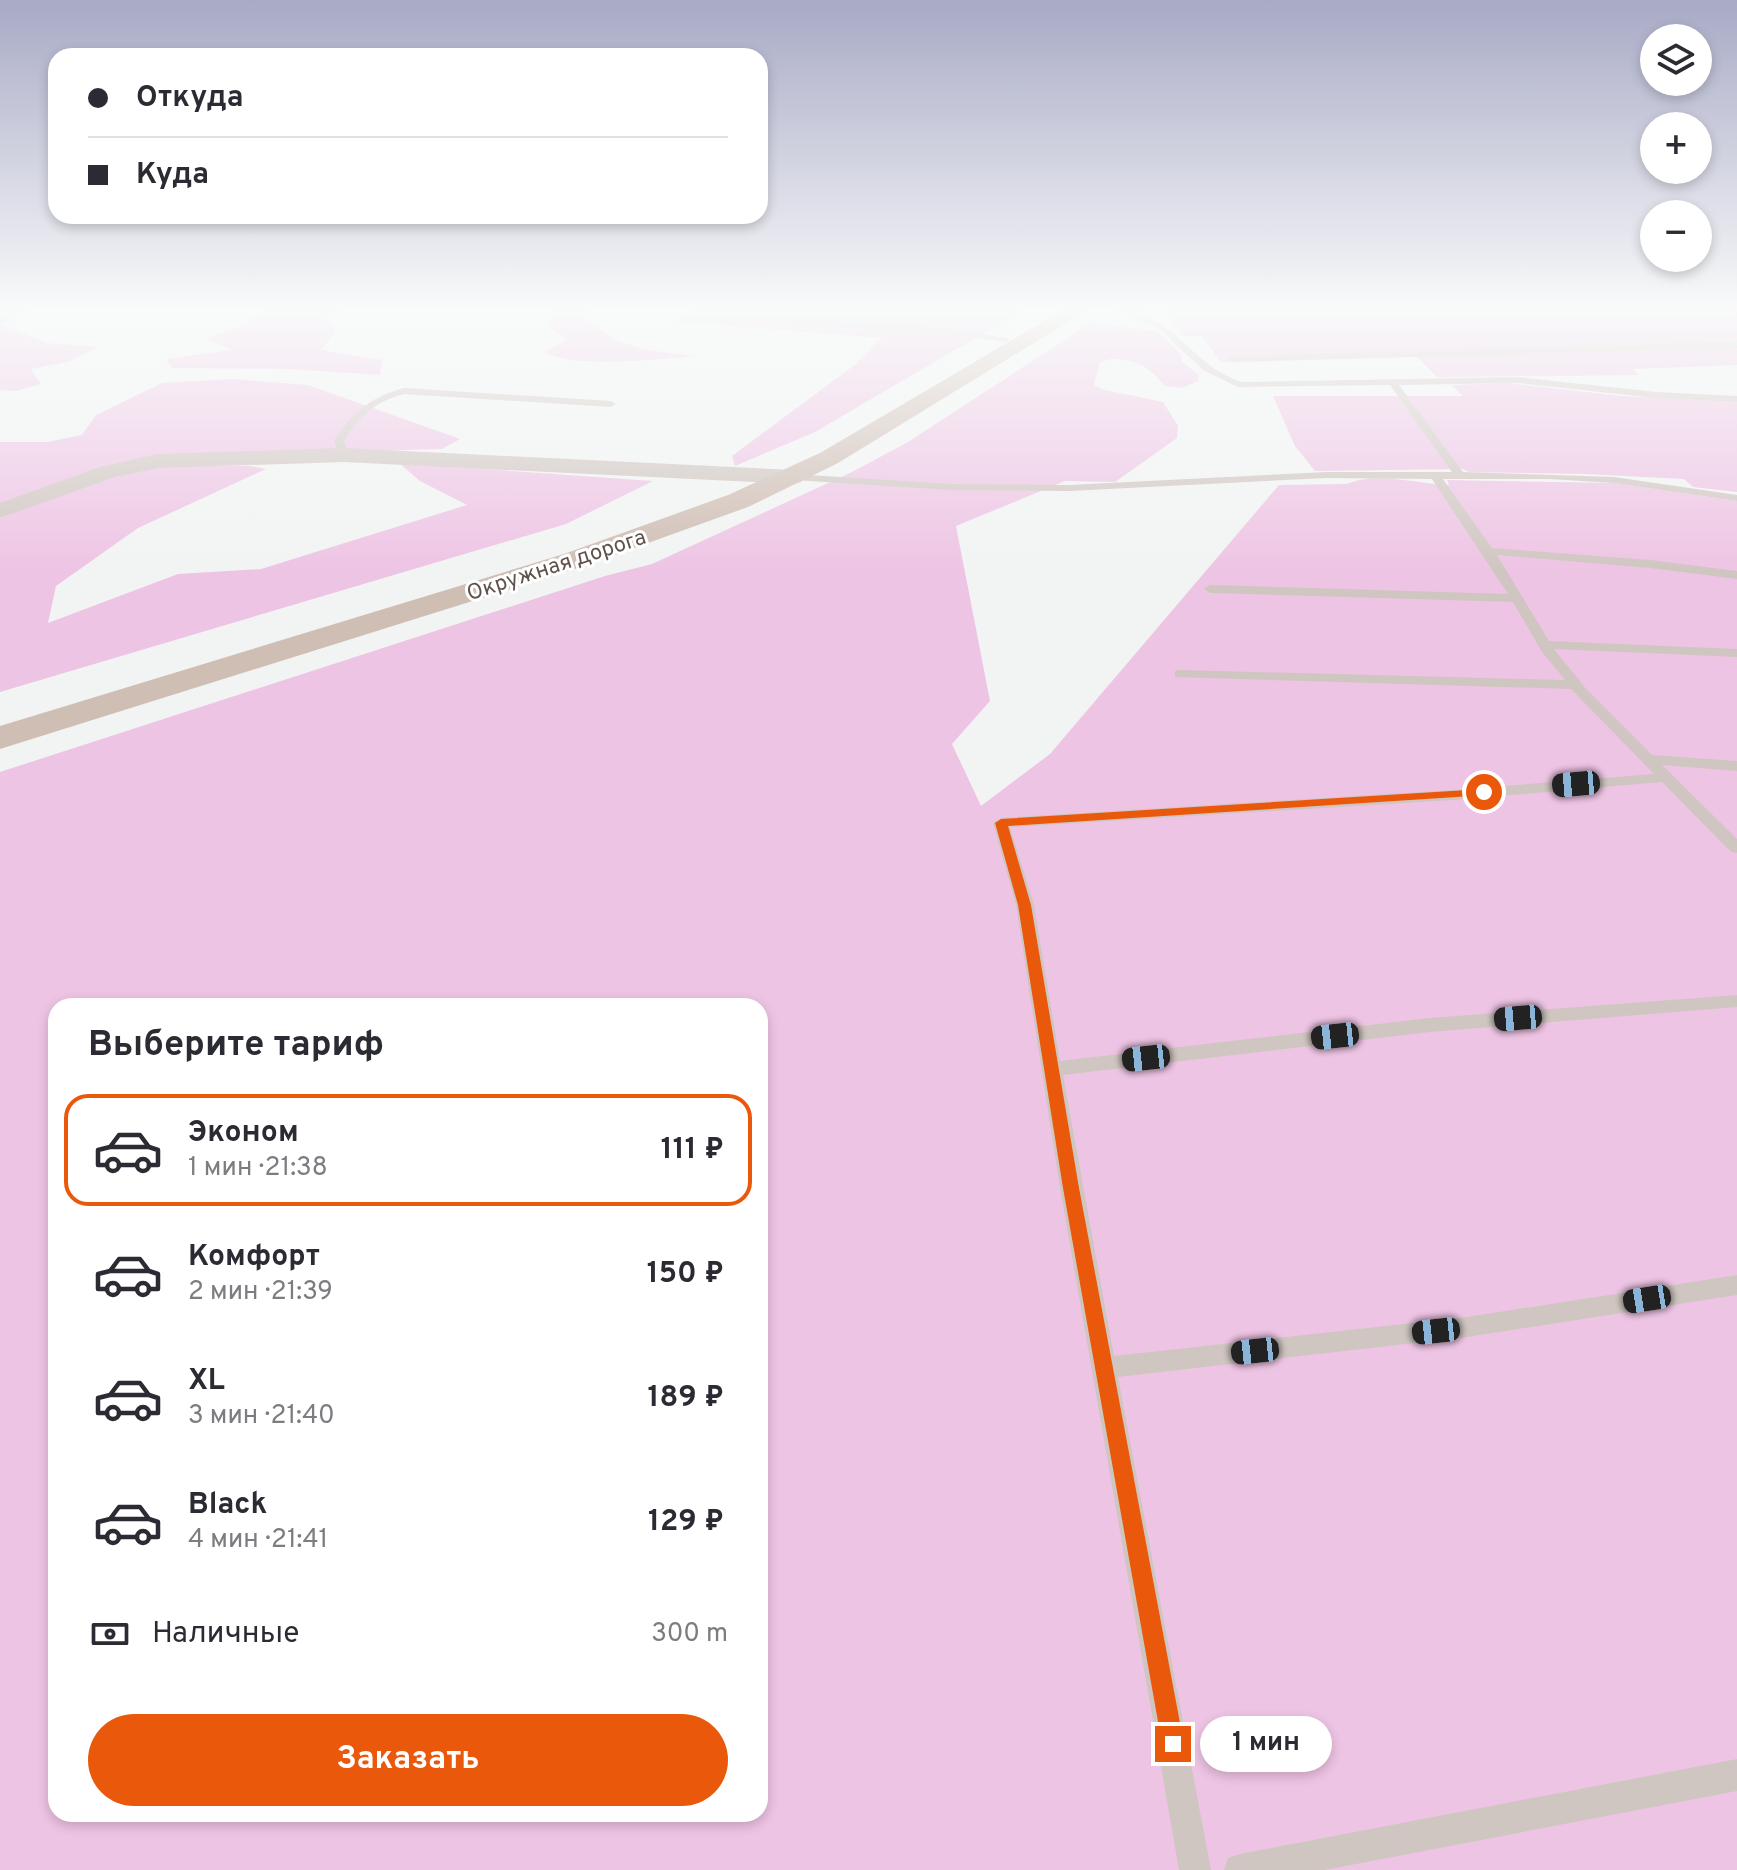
<!DOCTYPE html>
<html lang="ru">
<head>
<meta charset="utf-8">
<style>
  :root { --surface:#fff; --page:#f7f7f7; --text:#2b2b33; --muted:#7c7c81; --line:#e1e1e2; --accent:#ea580c }
  body { margin:0; font-family:Overpass,sans-serif; background:var(--page); color:var(--text); height:100vh; display:flex; flex-direction:column; font-size:30px; white-space:nowrap }
  * { box-sizing:border-box; margin:0 }
  p { font-size:26px; color:var(--muted) }
  .icon { flex:none; width:44px; height:44px; fill:none; stroke:currentColor; stroke-width:2; stroke-linecap:round; stroke-linejoin:round }
  .map { position:relative; flex:1; overflow:hidden }
  .sheet { position:absolute; left:48px; top:998px; width:720px; height:824px; display:flex; flex-direction:column; background:var(--surface); border-radius:24px; box-shadow:0 4px 12px #0003 }
  .sheet>* { flex:none }
  .guide { position:absolute; left:48px; top:48px; width:720px; height:176px; border-radius:24px; box-shadow:0 4px 12px #0003; display:grid; align-content:center; height:176px; padding:0 40px; background:var(--surface) }
  .buttons { position:absolute; left:1640px; top:24px; display:grid; gap:16px }
  .buttons a { display:grid; place-items:center; width:72px; height:72px; border-radius:50%; background:var(--surface); box-shadow:0 4px 12px #0003; font-size:40px }
  .end { position:absolute; width:36px; height:36px; margin:-18px; border:10px solid #ea580c; background:#fff; box-shadow:0 0 0 4px #fff }
  .from { border-radius:50% }
  .bubble { position:absolute; height:56px; border-radius:28px; background:var(--surface); box-shadow:0 4px 12px #0003; font-size:26px; font-weight:700; line-height:56px; text-align:center }
  .car { position:absolute; width:24px; height:48px; margin:-24px -12px; border-radius:10px; box-shadow:0 0 6px 2px #0007; background:linear-gradient(#222 24%,#8ab4d8 0 40%,#222 0 76%,#8ab4d8 0 86%,#222 0) }
  .guide b { display:flex; align-items:center; gap:28px; height:76px; font-size:30px }
  .guide b+b { border-top:2px solid var(--line) }
  .guide i { width:20px; height:20px; background:var(--text) }
  ul { padding:0; list-style:none }
  li { display:flex; align-items:center; gap:24px; height:112px; margin:0 16px 12px; padding:0 24px; border:4px solid transparent; border-radius:24px }
  li div { flex:1 }
  li b { display:block; font-size:30px }
  li em { font-style:normal; font-weight:700 }
  li.current { border-color:var(--accent) }
  li>.icon { width:72px; height:72px; stroke-width:1.5 }
  h2 { padding:0 40px; font-size:36px; line-height:96px }
  .pay { display:flex; align-items:center; gap:20px; height:88px; padding:0 40px; font-size:30px }
  .pay p { margin-inline-start:auto }
  .button { display:flex; gap:16px; margin-top:auto; padding:16px 40px }
  .button a { flex:1; height:92px; border-radius:48px; background:var(--accent); color:#fff; font-size:32px; font-weight:700; line-height:92px; text-align:center }
  .map>svg:first-child { display:block }
</style>
</head>
<body>
<div class="map">
<svg width="1737" height="1870" viewBox="0 0 1737 1870">
  <rect width="100%" height="100%" fill="#f2f4f4"/>
  <!-- green -->
  <path fill="#eec4e4" fill-rule="evenodd" d="M 0,310 L 29,310 L 2,324 L 47,343 L 99,347 L 67,362 L 31,369 L 41,384 L 16,391 L 0,390 Z
    M 266,310 L 344,310 L 324,317 L 335,332 L 321,350 L 382,360 L 380,375 L 288,369 L 172,368 L 166,359 L 232,350 L 206,338 L 240,327 Z
    M 554,310 L 587,310 L 583,318 C 624,350 645,350 695,356 C 660,359 572,369 545,352 L 566,340 L 548,325 Z
    M 694,310 L 1023,310 L 815,432 L 735,466 L 732,456 L 856,364 L 881,338 L 676,321 Z
    M 1164,310 L 1737,310 L 1737,365 L 1634,369 L 1638,375 L 1437,377 L 1416,356 L 1221,362 L 1202,336 L 1182,336 Z
    M 1091,323 L 1157,331 L 1182,355 L 1181,361 L 1199,375 L 1198,381 L 1182,388 L 1164,386 C 1153,366 1121,352 1100,362 L 1094,385 L 1105,390 L 1163,402 L 1178,426 L 1177,438 L 1115,482 L 1065,481 L 956,526 L 990,701 L 952,744 L 981,806 L 1050,754 L 1279,485 L 1347,484 C 1378,471 1417,484 1449,485 L 1447,480 L 1615,483 L 1737,501 L 1737,1870 L 0,1870 L 0,772 L 605,576 L 652,564 L 852,472 L 908,442 ZM 56,1006 L 760,1006 L 760,1814 L 56,1814 Z
    M 233,379 L 308,385 L 460,439 L 442,449 L 146,457 L 0,510 L 0,442 L 47,442 L 82,435 L 96,415 L 162,383 Z
    M 1507,383 L 1623,396 L 1737,402 L 1737,492 L 1693,487 L 1684,479 L 1585,474 L 1469,472 L 1463,469 L 1315,471 L 1295,446 L 1273,396 L 1463,396 L 1452,385 Z
    M 399,463 L 653,481 L 566,524 L 0,692 L 0,518 L 142,465 L 250,466 L 266,469 L 138,528 L 56,586 L 48,623 L 178,574 L 261,569 L 467,505 L 420,481 Z"/>
  <g fill="none" stroke-linecap="round" stroke-linejoin="round">
    <!-- service -->
    <path fill="#d0c6c1" fill-rule="evenodd" d="M 1105,310 L 1198,310 L 1135,312 C 1183,327 1196,368 1242,382 L 1518,377 L 1656,392 L 1737,396 L 1737,402 L 1656,398 L 1518,383 L 1399,385 L 1463,472 L 1614,477 L 1737,495 L 1737,501 L 1614,483 L 1549,479 L 1443,479 L 1492,548 L 1650,560 L 1737,571 L 1737,579 L 1650,568 L 1497,555 L 1549,641 L 1737,649 L 1737,657 L 1554,649 L 1587,690 L 1652,755 L 1737,761 L 1737,771 L 1662,765 L 1737,839 L 1737,853 L 1731,852 L 1662,782 L 1453,800 L 1010,827 L 1034,905 L 1060,1061 L 1430,1018 L 1737,995 L 1737,1007 L 1430,1032 L 1063,1075 L 1114,1356 L 1467,1317 L 1737,1275 L 1737,1295 L 1467,1337 L 1118,1377 L 1211,1870 L 1179,1870 L 1060,1188 L 1016,905 L 993,823 L 1001,818 L 1453,790 L 1654,774 L 1571,689 L 1175,677 L 1175,671 L 1180,670 L 1565,680 L 1542,652 L 1513,602 L 1210,593 L 1204,589 L 1210,585 L 1508,594 L 1432,479 L 1327,478 L 1069,491 L 951,490 L 793,480 L 788,477 L 793,474 L 951,484 L 1069,485 L 1327,472 L 1452,472 L 1390,385 L 1238,387 L 1203,370 L 1158,328 L 1120,312 Z
      M 732,314 L 953,329 L 1011,339 L 1007,342 L 953,335 L 729,318 Z
      M 1737,342 L 1737,348 L 1232,362 L 1228,359 L 1232,356 Z
      M 404,388 L 611,401 L 616,404 L 611,407 L 404,394 C 376,401 359,416 344,441 L 349,455 L 340,457 L 334,441 C 352,412 371,397 404,388 Z
      M 1737,1759 L 1737,1791 L 1325,1870 L 1224,1870 L 1228,1858 L 1240,1854 Z"/>
    <!-- minor -->
    <path fill="#d0c6c1" fill-rule="evenodd" d="M 344,448 L 793,470 L 801,472 L 804,477 L 801,482 L 793,484 L 344,462 L 158,468 L 115,477 L 0,518 L 0,503 L 100,467 L 158,454 Z"/>
    <!-- primary -->
    <path fill="#cfbeb4" fill-rule="evenodd" d="M 1063,310 L 1088,310 L 838,463 L 748,507 L 584,566 L 0,749 L 0,726 L 564,554 L 728,495 L 820,453 Z"/>
  </g>
  <!-- sky -->
  <linearGradient id="sky" x2="0" y2="1"><stop stop-color="#a8aac6"/><stop offset="0.54" stop-color="#f9fafa"/><stop offset="1" stop-color="#f9fafa" stop-opacity="0"/></linearGradient>
  <rect width="1737" height="572" fill="url(#sky)"/>
  <!-- route -->
  <path fill="#ea580c" d="M 1484,789 L 1490,792 L 1488,795 L 1008,826 L 1031,905 L 1079,1188 L 1184,1744 L 1180,1752 L 1173,1755 L 1165,1752 L 1162,1744 L 1063,1188 L 1018,905 L 995,823 L 1001,819 Z"/>
  <g text-anchor="middle" stroke-width="6" stroke-linejoin="round" paint-order="stroke">
    <!-- far-street labels -->
    <g font-size="22" fill="#5f524b" stroke="#fff">
      <text transform="translate(556 564) rotate(-18)" y="8">Окружная дорога</text>
    </g>
  </g>
</svg>
<div class="buttons">
<a><svg class="icon" aria-label="layers" viewBox="0 0 24 24"><path d="M12 4l9 5-9 5-9-5zM3 14l9 5 9-5"/></svg></a>
<a>+</a>
<a>−</a>
</div>
<i class="end from" style="left:1484px;top:792px"></i>
<i class="end" style="left:1173px;top:1744px"></i>
<div class="bubble" style="left:1200px;top:1716px;width:132px">1 мин</div>
<i class="car" style="left:1576px;top:784px;rotate:265deg"></i>
<i class="car" style="left:1518px;top:1018px;rotate:265deg"></i>
<i class="car" style="left:1335px;top:1036px;rotate:264deg"></i>
<i class="car" style="left:1146px;top:1058px;rotate:264deg"></i>
<i class="car" style="left:1647px;top:1299px;rotate:261deg"></i>
<i class="car" style="left:1436px;top:1331px;rotate:264deg"></i>
<i class="car" style="left:1255px;top:1351px;rotate:264deg"></i>
<div class="guide">
<b><i class="from"></i>Откуда</b>
<b><i></i>Куда</b>
</div>
<section class="sheet">
<h2>Выберите тариф</h2>
<ul>
<li class="current"><svg class="icon" aria-label="car" viewBox="0 0 24 24"><path d="M5 17H2v-5l4-1 3-4h7l3 4 3 1v5h-3M9 17h6M6 11h13"/><circle cx="7" cy="17" r="2"/><circle cx="17" cy="17" r="2"/></svg><div><b>Эконом</b><p>1 мин · 21:38</p></div><em>111 ₽</em></li>
<li><svg class="icon" aria-label="car" viewBox="0 0 24 24"><path d="M5 17H2v-5l4-1 3-4h7l3 4 3 1v5h-3M9 17h6M6 11h13"/><circle cx="7" cy="17" r="2"/><circle cx="17" cy="17" r="2"/></svg><div><b>Комфорт</b><p>2 мин · 21:39</p></div><em>150 ₽</em></li>
<li><svg class="icon" aria-label="car" viewBox="0 0 24 24"><path d="M5 17H2v-5l4-1 3-4h7l3 4 3 1v5h-3M9 17h6M6 11h13"/><circle cx="7" cy="17" r="2"/><circle cx="17" cy="17" r="2"/></svg><div><b>XL</b><p>3 мин · 21:40</p></div><em>189 ₽</em></li>
<li><svg class="icon" aria-label="car" viewBox="0 0 24 24"><path d="M5 17H2v-5l4-1 3-4h7l3 4 3 1v5h-3M9 17h6M6 11h13"/><circle cx="7" cy="17" r="2"/><circle cx="17" cy="17" r="2"/></svg><div><b>Black</b><p>4 мин · 21:41</p></div><em>129 ₽</em></li>
</ul>
<div class="pay"><svg class="icon" aria-label="cash" viewBox="0 0 24 24"><path d="M3 7h18v10H3z"/><circle cx="12" cy="12" r="2"/></svg>Наличные<p>300 m</p></div>
<div class="button"><a>Заказать</a></div>
</section>
</div>
</body>
</html>
